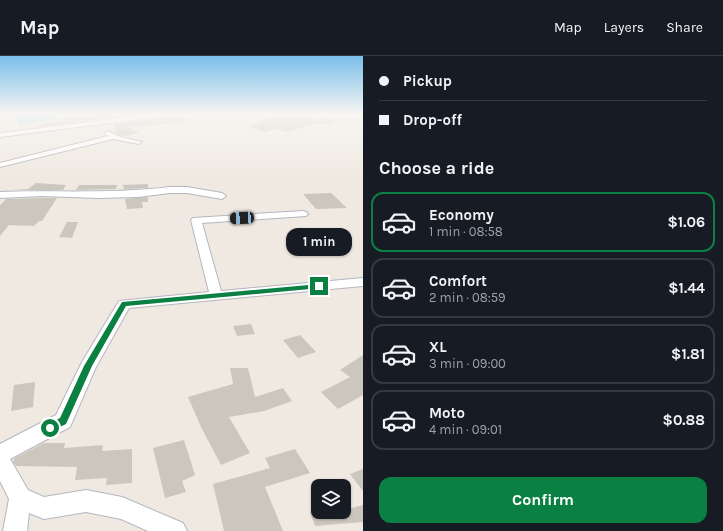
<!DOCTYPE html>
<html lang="en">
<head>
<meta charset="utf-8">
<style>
  :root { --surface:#171b24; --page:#242831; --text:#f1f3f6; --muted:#9ea1a6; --line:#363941; --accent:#0b8043 }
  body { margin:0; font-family:Karla,sans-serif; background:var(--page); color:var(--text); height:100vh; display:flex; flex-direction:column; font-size:15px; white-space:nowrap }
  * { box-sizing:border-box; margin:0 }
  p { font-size:13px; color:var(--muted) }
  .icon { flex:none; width:22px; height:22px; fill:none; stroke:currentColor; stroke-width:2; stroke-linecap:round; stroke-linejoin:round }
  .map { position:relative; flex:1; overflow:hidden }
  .details { display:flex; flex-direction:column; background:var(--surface); width:360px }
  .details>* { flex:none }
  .top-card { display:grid; align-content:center; height:88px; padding:0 16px; background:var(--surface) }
  .fabs { position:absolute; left:311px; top:423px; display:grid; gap:8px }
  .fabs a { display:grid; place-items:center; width:40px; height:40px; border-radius:8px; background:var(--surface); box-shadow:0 1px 3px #0004; font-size:20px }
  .end { position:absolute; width:18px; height:18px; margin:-9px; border:5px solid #0b8043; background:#fff; box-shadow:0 0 0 2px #fff }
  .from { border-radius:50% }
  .bubble { position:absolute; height:28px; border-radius:12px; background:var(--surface); box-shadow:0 1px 3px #0004; font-size:13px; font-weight:700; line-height:28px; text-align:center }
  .car { position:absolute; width:12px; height:24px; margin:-12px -6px; border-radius:5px; box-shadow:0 0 3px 1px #0007; background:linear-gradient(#222 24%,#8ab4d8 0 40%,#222 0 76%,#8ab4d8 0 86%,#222 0) }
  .top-card b { display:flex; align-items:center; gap:14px; height:38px; font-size:15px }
  .top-card b+b { border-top:1px solid var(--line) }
  .top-card i { width:10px; height:10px; background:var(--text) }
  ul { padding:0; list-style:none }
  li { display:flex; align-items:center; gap:12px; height:60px; margin:0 8px 6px; padding:0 8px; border:2px solid var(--line); border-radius:12px }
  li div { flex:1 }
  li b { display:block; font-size:15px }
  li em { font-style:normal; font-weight:700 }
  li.selected { border-color:var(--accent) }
  li>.icon { width:36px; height:36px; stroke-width:1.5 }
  h2 { padding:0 16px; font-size:18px; line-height:48px }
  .primary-button { display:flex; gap:8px; margin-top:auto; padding:8px 16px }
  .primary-button a { flex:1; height:46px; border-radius:12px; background:var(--accent); color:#fff; font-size:16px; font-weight:700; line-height:46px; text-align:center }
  header { display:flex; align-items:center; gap:24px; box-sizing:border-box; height:56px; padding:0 20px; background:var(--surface); border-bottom:1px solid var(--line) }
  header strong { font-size:19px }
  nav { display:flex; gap:22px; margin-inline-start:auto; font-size:14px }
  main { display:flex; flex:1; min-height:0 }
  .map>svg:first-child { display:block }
</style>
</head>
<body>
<header>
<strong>Map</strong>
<nav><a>Map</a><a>Layers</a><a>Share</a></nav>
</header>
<main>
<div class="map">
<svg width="363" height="475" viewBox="0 0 363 475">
  <rect width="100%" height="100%" fill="#efe9e1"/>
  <!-- water -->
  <path fill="#75cff0" d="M 2,58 L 53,58 L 59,63 L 20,68 L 12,60 L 3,61 Z"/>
  <!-- building -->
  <path fill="#cbc7bf" d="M 82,58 L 130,58 L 130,59 L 40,71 L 40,67 L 67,65 L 61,62 Z
    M 169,58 L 188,58 L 188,66 L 128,71 L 139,77 L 123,80 L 116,77 L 114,68 L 165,61 Z
    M 274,58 L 306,58 L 310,62 L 337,63 L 331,69 L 316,67 L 287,76 L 276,73 L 265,76 L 250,71 Z
    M 36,127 L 66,129 L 63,134 L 14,134 L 28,133 Z
    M 148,128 L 148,132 L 124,133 L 123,129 Z
    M 79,129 L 117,129 L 116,133 L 76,134 Z
    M 331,137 L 347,152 L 316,153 L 303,138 Z
    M 148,141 L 148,146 L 142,146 L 143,152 L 127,153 L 125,143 Z
    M 42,142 L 57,142 L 42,165 L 39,165 L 34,170 L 9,169 L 0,180 L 0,149 L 6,143 Z
    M 67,166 L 78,166 L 72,182 L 59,181 Z
    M 251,268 L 255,278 L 237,280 L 233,270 Z
    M 300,279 L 316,296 L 298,302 L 283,284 Z
    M 363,299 L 363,339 L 338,353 L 321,336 L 350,321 L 340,314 Z
    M 230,312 L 248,312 L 255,341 L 283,332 L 292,345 L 264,355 L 229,361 L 250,397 L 221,409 L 201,371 L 188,341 L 233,328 Z
    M 35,326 L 33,351 L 11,355 L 14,329 Z
    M 184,384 L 195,419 L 182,425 L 186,436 L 165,442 L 153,392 Z
    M 44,387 L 65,387 L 64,392 L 103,389 L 102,395 L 132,393 L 132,427 L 106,429 L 107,422 L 75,424 L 77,411 L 16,410 L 13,406 L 15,402 Z
    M 295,393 L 310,417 L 265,431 L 283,475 L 224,475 L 213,428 L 270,412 L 265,402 Z
    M 363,413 L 363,435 L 350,418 Z
    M 363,449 L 363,466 L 315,470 L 310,456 L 344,456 L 344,454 Z"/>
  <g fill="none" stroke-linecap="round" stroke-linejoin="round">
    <defs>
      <path id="minor" d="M 153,58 L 168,58 L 165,60 L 0,81 L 0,77 Z
        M 307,58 L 363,59 L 363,63 L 310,60 Z
        M 107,75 L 121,81 L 142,86 L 139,88 L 113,83 L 0,111 L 0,107 L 108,80 L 104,77 Z
        M 170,131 L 187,131 L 222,137 L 226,140 L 222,143 L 187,137 L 170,137 L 138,141 L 98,142 L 42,140 L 0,142 L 0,136 C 57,134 113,138 170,131 Z
        M 303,155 L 306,156 L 308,158 L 306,160 L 202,167 L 221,235 L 363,222 L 363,230 L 129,252 L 96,311 L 70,371 L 10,403 L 28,434 L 44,441 L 86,434 L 122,441 L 183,467 L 187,475 L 148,475 L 121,463 L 86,456 L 44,463 L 29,457 L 27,475 L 3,475 L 9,443 L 0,425 L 0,388 L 56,359 L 82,306 L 119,245 L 209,236 L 191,164 L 193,162 Z"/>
    </defs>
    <!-- minor casing -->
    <use href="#minor" stroke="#b4b7c1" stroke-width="2"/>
    <!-- minor -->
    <use href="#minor" fill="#fff" fill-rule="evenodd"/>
  </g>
  <!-- sky -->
  <linearGradient id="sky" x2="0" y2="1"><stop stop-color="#7abfeb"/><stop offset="0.47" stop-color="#f8f5f2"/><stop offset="1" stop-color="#f8f5f2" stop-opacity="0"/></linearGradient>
  <rect width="363" height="124" fill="url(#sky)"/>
  <!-- route -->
  <path fill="#0b8043" d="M 319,228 L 322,230 L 321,232 L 126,250 L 92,310 L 66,368 L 50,376 L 47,375 L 46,372 L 47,369 L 60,362 L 84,310 L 122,246 Z"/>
</svg>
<div class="fabs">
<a><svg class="icon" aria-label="layers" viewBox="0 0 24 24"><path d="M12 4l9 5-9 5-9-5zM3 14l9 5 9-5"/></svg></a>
</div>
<i class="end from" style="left:50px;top:372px"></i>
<i class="end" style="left:319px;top:230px"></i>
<div class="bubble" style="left:286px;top:172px;width:66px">1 min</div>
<i class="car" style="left:242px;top:162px;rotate:267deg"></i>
</div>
<section class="details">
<div class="top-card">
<b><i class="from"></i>Pickup</b>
<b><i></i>Drop-off</b>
</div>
<h2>Choose a ride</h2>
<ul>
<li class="selected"><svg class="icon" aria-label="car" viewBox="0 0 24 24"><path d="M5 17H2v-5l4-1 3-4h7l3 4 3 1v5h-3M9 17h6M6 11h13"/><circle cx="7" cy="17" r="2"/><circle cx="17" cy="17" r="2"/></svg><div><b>Economy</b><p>1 min · 08:58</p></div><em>$1.06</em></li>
<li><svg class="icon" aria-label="car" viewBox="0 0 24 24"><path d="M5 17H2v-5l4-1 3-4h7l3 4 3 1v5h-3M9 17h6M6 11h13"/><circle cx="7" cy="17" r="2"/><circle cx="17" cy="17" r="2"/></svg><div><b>Comfort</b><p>2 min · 08:59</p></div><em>$1.44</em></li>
<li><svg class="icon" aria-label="car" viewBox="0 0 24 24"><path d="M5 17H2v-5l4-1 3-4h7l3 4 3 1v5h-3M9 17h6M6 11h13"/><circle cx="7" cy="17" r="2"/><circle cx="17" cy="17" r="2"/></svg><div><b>XL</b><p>3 min · 09:00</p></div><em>$1.81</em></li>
<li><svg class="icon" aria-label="car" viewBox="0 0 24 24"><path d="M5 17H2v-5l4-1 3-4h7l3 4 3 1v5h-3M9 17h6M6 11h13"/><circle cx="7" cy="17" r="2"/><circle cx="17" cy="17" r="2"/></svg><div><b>Moto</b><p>4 min · 09:01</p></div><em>$0.88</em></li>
</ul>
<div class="primary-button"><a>Confirm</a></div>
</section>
</main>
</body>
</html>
